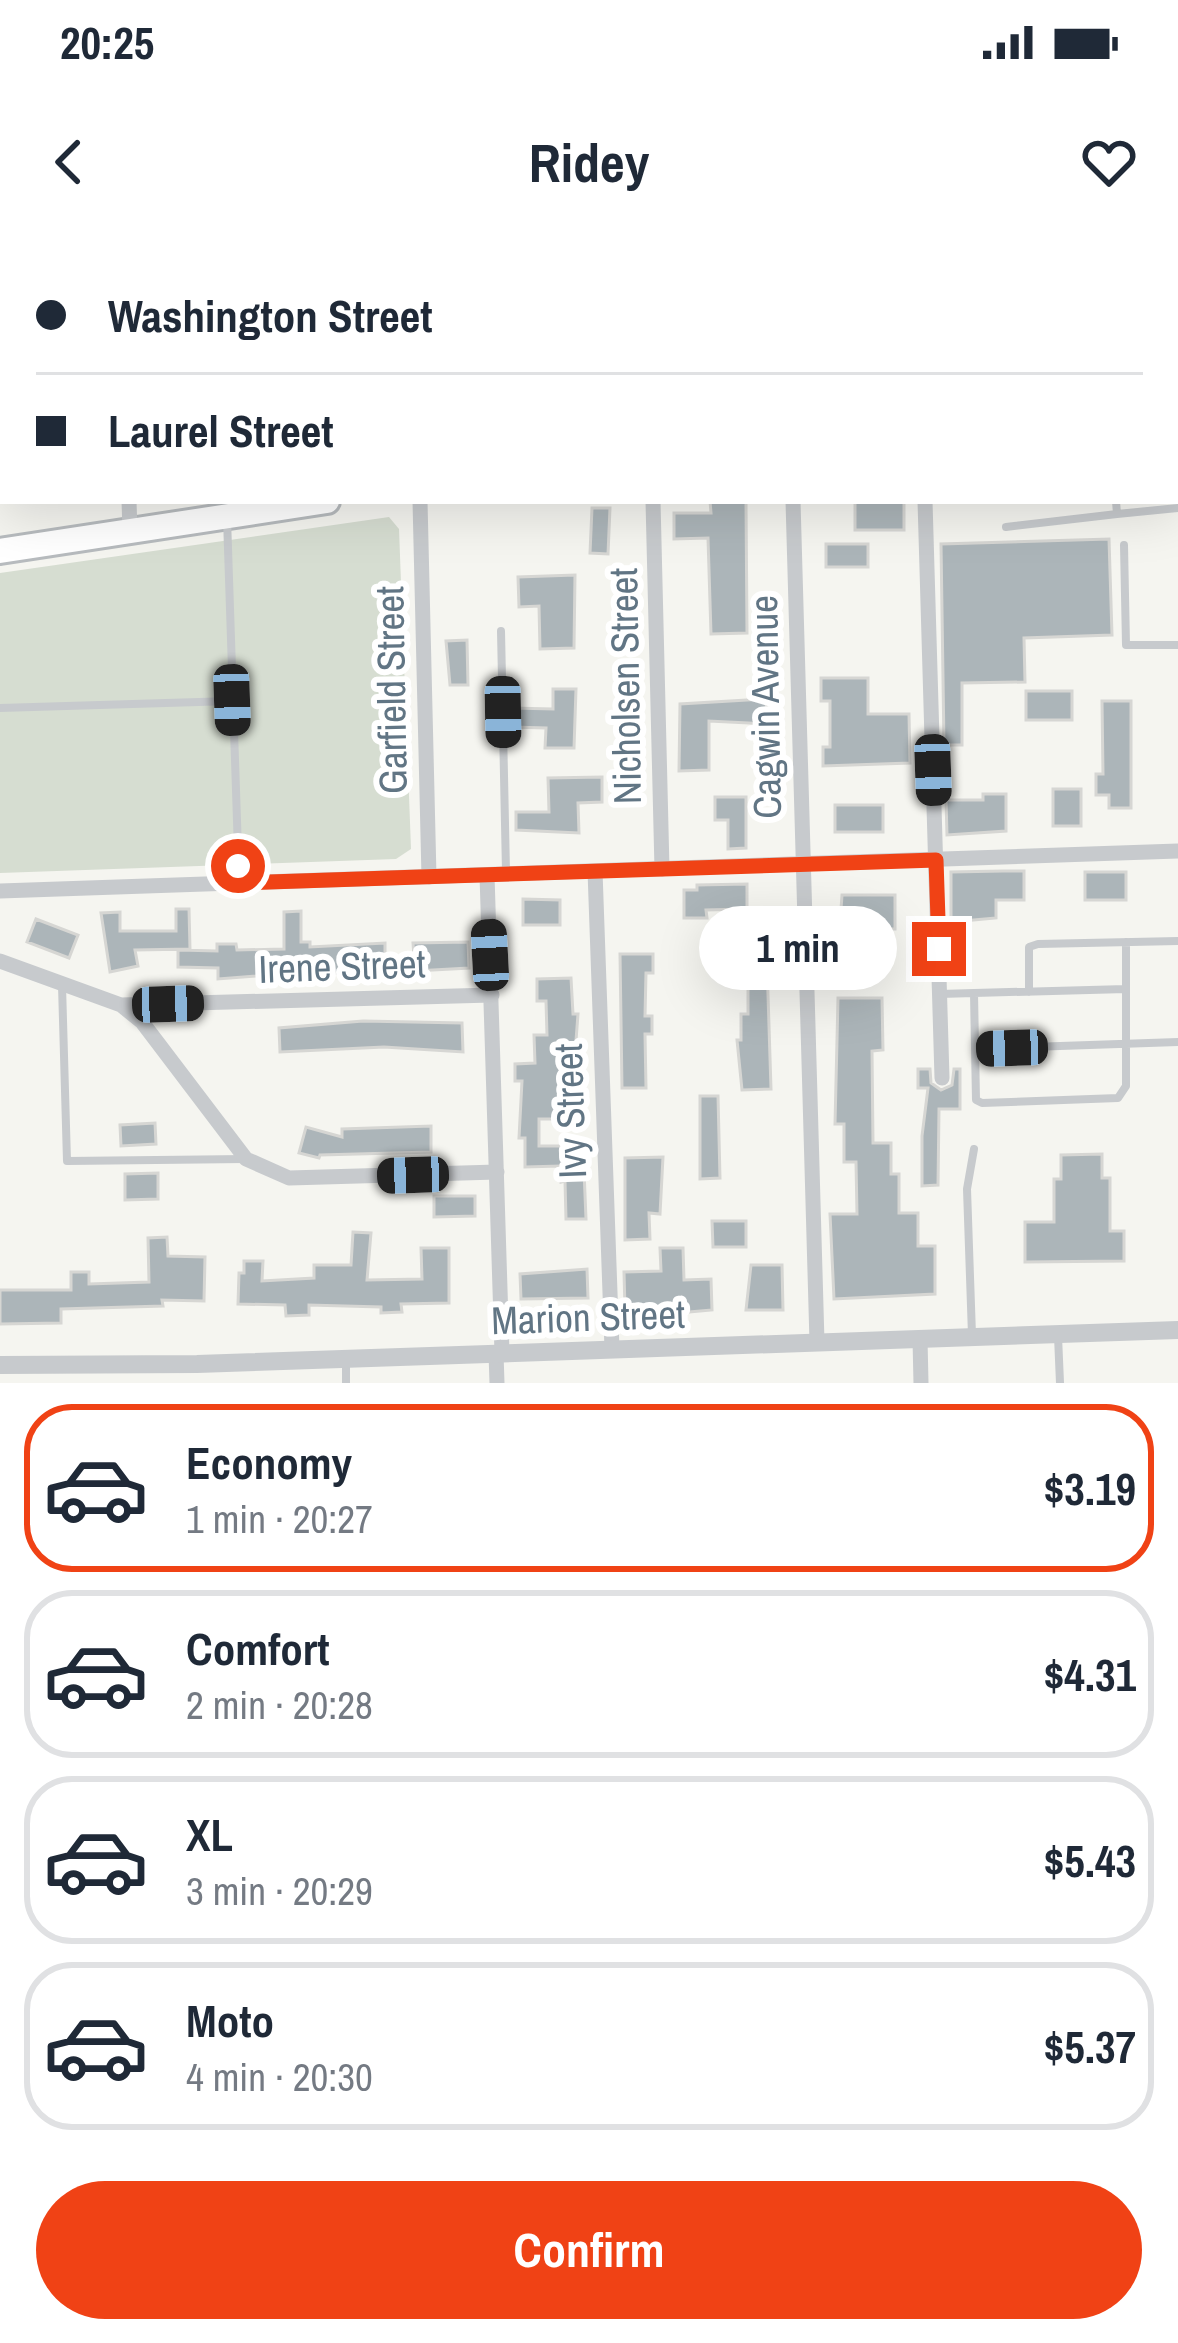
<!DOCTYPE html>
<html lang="en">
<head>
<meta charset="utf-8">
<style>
  :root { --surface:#fff; --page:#f6f6f7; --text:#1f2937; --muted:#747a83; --line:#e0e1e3; --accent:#f04215 }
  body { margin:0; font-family:"Archivo Narrow",sans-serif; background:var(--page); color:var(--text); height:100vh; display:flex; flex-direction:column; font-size:45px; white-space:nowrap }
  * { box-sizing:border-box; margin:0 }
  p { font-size:39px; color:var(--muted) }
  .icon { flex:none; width:66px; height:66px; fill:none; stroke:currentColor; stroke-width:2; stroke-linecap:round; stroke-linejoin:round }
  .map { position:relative; height:1143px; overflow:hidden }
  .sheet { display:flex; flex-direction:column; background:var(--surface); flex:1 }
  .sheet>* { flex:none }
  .guide { position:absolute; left:0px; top:0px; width:1179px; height:264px; box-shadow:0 12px 48px #0002; display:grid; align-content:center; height:264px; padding:0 36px; background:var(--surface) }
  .end { position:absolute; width:54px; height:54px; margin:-27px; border:15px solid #f04215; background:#fff; box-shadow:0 0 0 6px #fff }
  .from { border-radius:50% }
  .bubble { position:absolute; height:84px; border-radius:42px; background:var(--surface); box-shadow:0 12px 48px #0002; font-size:39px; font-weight:700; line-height:84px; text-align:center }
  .car { position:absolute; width:36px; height:72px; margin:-36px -18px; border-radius:15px; box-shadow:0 0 9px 3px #0007; background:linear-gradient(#222 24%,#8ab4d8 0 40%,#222 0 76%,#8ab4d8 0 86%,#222 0) }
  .guide b { display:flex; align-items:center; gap:42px; height:114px; font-size:45px }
  .guide b+b { border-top:3px solid var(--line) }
  .guide i { width:30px; height:30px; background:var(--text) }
  ul { padding:21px 0 0; list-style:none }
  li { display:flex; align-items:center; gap:36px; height:168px; margin:0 24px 18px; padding:0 12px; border:6px solid var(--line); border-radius:48px }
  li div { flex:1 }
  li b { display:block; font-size:45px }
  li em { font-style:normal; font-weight:700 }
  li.current { border-color:var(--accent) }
  li>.icon { width:108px; height:108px; stroke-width:1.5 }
  .action { display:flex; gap:24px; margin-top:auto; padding:24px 36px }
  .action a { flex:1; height:138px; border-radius:72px; background:var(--accent); color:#fff; font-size:48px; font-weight:700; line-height:138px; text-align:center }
  .status { display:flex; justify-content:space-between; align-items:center; height:84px; padding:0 60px; background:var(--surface); direction:ltr }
  .status svg { height:33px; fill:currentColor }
  header { display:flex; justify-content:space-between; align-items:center; height:156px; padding:0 36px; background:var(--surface); font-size:54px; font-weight:700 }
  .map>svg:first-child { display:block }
</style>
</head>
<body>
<div class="status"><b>20:25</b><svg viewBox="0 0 49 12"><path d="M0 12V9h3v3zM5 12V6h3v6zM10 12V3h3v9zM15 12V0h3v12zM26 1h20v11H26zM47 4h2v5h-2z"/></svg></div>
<header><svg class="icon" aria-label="back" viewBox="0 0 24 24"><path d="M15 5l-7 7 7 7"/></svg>Ridey<svg class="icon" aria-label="heart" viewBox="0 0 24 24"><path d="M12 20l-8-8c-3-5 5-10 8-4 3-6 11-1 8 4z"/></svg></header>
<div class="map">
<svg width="1178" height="1143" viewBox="0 0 1178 1143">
  <rect width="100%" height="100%" fill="#f5f5f0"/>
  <!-- green -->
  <path fill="#d6ddd1" d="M 389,277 L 399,289 L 411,609 L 396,619 L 0,633 L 0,333 Z"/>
  <!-- building -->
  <path fill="#acb5b9" stroke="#d6d6d3" stroke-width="3" d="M 710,261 L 746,261 L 747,393 L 711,394 L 708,298 L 674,299 L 674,273 L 711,273 Z
    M 855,261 L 904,261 L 904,290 L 855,290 Z
    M 592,268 L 610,268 L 608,314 L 590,313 Z
    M 1109,299 L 1112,395 L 1024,398 L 1025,442 L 962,443 L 962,505 L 944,505 L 941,304 Z
    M 826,304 L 868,304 L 868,327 L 826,327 Z
    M 575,335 L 574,408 L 540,409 L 539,366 L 519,367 L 518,337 Z
    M 467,400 L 468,445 L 450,445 L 446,401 Z
    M 821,438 L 868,438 L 868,474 L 909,474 L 910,523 L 823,526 L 823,507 L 830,507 L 830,461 L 821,461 Z
    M 553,449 L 576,449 L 574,508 L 545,508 L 546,488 L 511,487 L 512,468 L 553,469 Z
    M 1026,451 L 1072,451 L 1072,480 L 1026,480 Z
    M 766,459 L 767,484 L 709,481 L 709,530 L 679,531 L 680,464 Z
    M 1102,461 L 1131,461 L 1131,568 L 1109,568 L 1109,555 L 1096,555 L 1096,534 L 1103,534 Z
    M 602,537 L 602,562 L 578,563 L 579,593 L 516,590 L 516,572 L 549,572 L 548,538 Z
    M 1053,549 L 1081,549 L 1081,586 L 1053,586 Z
    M 983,554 L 1006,554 L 1006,591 L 947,595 L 946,560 L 983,560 Z
    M 715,557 L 746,557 L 746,608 L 728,609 L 728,580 L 715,580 Z
    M 835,565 L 883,565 L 883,592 L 835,592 Z
    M 1003,631 L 1024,631 L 1024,660 L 996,660 L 996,678 L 951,682 L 951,632 Z
    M 1085,632 L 1126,632 L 1126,660 L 1085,660 Z
    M 747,644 L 747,669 L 706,670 L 707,678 L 684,678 L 684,650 L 697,650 L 697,645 Z
    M 842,655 L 895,655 L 895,689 L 877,689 L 877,727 L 837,727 Z
    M 523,659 L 560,660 L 560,685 L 523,685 Z
    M 176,669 L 189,669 L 190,709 L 135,710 L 138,726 L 110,732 L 101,673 L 120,672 L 120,691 L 176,691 Z
    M 301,671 L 301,702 L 310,702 L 310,707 L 385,703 L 385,735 L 310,732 L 218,739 L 218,728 L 178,727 L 178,710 L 217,711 L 217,704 L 236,704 L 237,710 L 284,709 L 284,672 Z
    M 36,679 L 78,695 L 69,718 L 27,702 Z
    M 468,702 L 469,728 L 415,731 L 413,703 Z
    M 620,714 L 653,714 L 653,733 L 646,733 L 645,776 L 652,776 L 652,794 L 645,794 L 646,848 L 622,848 Z
    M 748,723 L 767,723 L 771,849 L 742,850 L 737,800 L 741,800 L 741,774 L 748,774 Z
    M 571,738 L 573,774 L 578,774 L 575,814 L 580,847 L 576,847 L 576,879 L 539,879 L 539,906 L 583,906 L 586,979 L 566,979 L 565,941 L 561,942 L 560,926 L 525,927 L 525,898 L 519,898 L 522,841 L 515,841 L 515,824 L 535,823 L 534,795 L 547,795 L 546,761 L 537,761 L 537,739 Z
    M 838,758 L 882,758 L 883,810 L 872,811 L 873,903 L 891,903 L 891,934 L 899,934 L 899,973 L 918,973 L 918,1006 L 935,1006 L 935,1054 L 834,1059 L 830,974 L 857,974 L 856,922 L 844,922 L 844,884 L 835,884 Z
    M 363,781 L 462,783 L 463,812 L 384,807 L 280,812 L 279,788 Z
    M 918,829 L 930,829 L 931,843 L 941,850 L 952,845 L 954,829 L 960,829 L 960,869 L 939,869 L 938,945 L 922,946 L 922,896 L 928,848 L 918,848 Z
    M 700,856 L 718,856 L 720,938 L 700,939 Z
    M 155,883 L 156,904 L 121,906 L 120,885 Z
    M 431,886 L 431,912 L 320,915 L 319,918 L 299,913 L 306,887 L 342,897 L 342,889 Z
    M 1102,914 L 1102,938 L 1110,938 L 1110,991 L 1124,991 L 1124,1021 L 1025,1022 L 1025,982 L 1054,982 L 1054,939 L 1061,939 L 1061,915 Z
    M 663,917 L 660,974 L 649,973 L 650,999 L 625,1000 L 625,918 Z
    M 158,933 L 158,959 L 125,960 L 125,934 Z
    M 434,956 L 475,956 L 475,976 L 434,977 Z
    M 712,981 L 746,981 L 746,1007 L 713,1007 Z
    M 353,992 L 371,993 L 367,1040 L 422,1039 L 421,1008 L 449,1008 L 449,1063 L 401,1064 L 402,1072 L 381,1073 L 381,1067 L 309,1065 L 309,1075 L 286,1076 L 285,1065 L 238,1064 L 239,1033 L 244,1033 L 244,1021 L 263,1021 L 262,1041 L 314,1038 L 314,1025 L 351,1025 Z
    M 167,997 L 168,1016 L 205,1017 L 204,1061 L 162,1060 L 163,1066 L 61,1069 L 61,1083 L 0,1084 L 0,1050 L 71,1050 L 71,1032 L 89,1032 L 89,1044 L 149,1042 L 148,998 Z
    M 660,1008 L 683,1008 L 684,1040 L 711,1039 L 712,1070 L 666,1074 L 666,1069 L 625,1069 L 624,1032 L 661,1031 Z
    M 751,1025 L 782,1025 L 783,1070 L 746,1070 Z
    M 587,1029 L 588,1058 L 521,1059 L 520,1034 Z"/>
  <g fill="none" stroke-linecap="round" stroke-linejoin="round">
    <defs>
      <path id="primary" d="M 1171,0 L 1172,3
        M 1176,67 L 1178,75
        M 1176,101 L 1178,136
        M 1176,232 L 1178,234
        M 0,311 L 327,261"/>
    </defs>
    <!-- primary casing -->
    <use href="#primary" stroke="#b7bbbe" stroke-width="30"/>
    <!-- service -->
    <path stroke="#c7cacd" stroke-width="8" d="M 765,0 L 765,3
      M 1116,261 L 1117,274 L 1178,268
      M 227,278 L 239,641
      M 1006,287 L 1117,274
      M 1124,305 L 1126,405 L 1178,405
      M 501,391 L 506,632
      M 0,468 L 232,461
      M 1126,702 L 1126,846 L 1118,858 L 982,863 L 976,860 L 974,753 L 1126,749
      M 62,745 L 67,921 L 245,919
      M 1029,752 L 1029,707 L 1038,704 L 1178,701
      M 940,754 L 974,753
      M 975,809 L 1178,802
      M 972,1095 L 967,949 L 974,909
      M 1058,1096 L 1060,1143
      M 346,1120 L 346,1143"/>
    <!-- minor -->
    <path stroke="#c7cacd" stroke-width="15" d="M 123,0 L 123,3
      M 643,0 L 643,3
      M 0,148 L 3,148
      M 129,261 L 130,291
      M 420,261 L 429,637
      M 653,261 L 662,629
      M 793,261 L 817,1102
      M 925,261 L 942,838
      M 595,631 L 612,1109
      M 487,635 L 502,1113
      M 0,651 L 1178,611
      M 0,721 L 121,765 L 142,782 L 246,919 L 289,938 L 497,932
      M 121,765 L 492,755
      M 920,1099 L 921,1143
      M 496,1113 L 497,1143"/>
    <!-- tertiary -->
    <path stroke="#c7cacd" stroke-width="18" d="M 0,1125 L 197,1124 L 1178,1090"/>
    <!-- primary -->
    <use href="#primary" stroke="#fff" stroke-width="24"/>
  </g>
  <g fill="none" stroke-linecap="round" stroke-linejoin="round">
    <!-- route -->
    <path stroke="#f04215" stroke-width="15" d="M 238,626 L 238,643 L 936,620 L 939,709"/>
  </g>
  <g text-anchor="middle" stroke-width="12" stroke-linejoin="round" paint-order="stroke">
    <!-- street labels -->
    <g font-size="39" fill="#617584" stroke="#fff">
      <text transform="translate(625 446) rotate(-91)" y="14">Nicholsen Street</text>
      <text transform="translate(391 450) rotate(-91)" y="14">Garfield Street</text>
      <text transform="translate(765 467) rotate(-91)" y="14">Cagwin Avenue</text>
      <text transform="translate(342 726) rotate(-2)" y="14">Irene Street</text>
      <text transform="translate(570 871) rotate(-92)" y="14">Ivy Street</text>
      <text transform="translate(588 1077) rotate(-2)" y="14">Marion Street</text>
    </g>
  </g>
</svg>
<i class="end from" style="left:238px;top:626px"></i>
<i class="end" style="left:939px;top:709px"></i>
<div class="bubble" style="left:699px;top:666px;width:198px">1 min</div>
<i class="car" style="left:232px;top:460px;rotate:178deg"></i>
<i class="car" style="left:503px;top:472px;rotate:179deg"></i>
<i class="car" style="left:933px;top:530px;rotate:178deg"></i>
<i class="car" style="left:490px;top:715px;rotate:357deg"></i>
<i class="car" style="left:168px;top:764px;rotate:88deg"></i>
<i class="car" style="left:1012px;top:808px;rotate:268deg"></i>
<i class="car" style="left:413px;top:935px;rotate:268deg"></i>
<div class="guide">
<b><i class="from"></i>Washington Street</b>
<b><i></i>Laurel Street</b>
</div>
</div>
<section class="sheet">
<ul>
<li class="current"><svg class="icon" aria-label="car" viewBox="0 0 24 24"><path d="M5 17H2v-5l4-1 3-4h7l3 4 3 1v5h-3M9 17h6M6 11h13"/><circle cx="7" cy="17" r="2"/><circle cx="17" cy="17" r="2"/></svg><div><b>Economy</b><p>1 min · 20:27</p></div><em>$3.19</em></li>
<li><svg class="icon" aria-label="car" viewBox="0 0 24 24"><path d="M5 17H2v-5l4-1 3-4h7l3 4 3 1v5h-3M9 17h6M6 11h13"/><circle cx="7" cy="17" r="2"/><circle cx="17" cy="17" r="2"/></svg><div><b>Comfort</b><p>2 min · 20:28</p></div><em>$4.31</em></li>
<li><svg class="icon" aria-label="car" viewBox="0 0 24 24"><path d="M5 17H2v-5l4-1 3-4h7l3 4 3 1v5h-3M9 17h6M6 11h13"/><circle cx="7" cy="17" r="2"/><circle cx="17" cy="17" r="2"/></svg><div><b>XL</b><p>3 min · 20:29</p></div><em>$5.43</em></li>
<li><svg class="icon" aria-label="car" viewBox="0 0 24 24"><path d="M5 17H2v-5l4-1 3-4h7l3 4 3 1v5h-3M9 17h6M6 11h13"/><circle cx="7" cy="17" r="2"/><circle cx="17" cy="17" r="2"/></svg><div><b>Moto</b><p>4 min · 20:30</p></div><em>$5.37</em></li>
</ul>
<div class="action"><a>Confirm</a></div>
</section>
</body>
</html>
